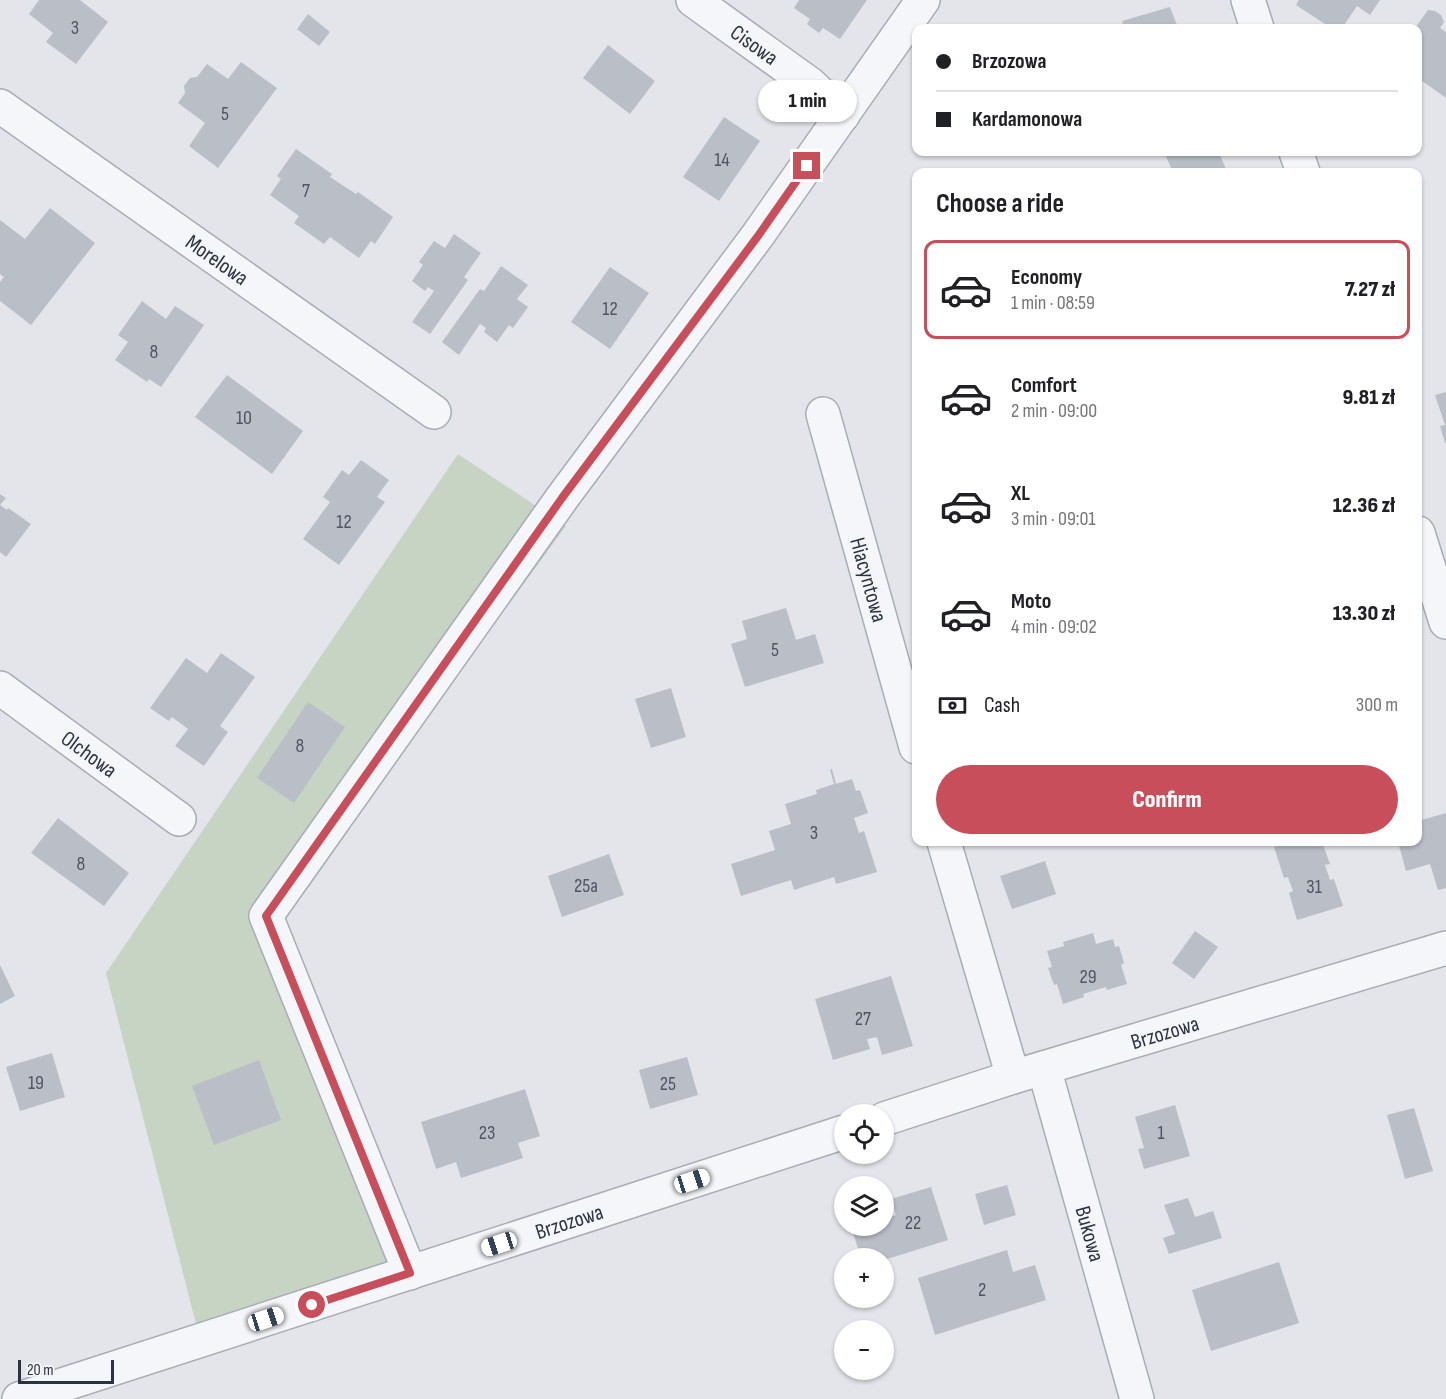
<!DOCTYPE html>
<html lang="en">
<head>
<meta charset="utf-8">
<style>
  :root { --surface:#fff; --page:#f2f2f2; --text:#202124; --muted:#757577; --line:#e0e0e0; --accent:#c84e5c }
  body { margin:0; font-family:"Sofia Sans Condensed",sans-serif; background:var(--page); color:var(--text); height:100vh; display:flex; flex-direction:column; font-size:22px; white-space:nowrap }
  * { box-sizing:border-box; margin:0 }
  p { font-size:20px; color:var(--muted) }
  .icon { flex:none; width:33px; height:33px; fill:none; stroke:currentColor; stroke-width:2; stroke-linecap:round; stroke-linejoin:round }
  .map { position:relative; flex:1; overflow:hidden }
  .drawer { position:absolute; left:912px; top:168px; width:510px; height:678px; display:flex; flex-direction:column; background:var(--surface); border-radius:12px; box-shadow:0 2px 4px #0004 }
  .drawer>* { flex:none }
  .top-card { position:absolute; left:912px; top:24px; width:510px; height:132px; border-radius:12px; box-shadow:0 2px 4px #0004; display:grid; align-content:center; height:132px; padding:0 24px; background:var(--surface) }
  .fabs { position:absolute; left:834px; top:1104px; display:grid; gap:12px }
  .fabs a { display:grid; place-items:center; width:60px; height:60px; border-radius:50%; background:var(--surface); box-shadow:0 2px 4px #0004; font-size:30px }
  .scale { position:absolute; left:18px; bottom:15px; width:96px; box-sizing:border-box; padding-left:6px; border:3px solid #2b3241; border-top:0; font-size:16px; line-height:21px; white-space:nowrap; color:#2b3241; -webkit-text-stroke:4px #f2f4f7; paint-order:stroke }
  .end { position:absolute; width:27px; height:27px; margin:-14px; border:8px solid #c84e5c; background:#fff; box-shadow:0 0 0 3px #fff }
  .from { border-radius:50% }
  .bubble { position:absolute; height:42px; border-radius:21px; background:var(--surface); box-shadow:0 2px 4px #0004; font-size:20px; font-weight:800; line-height:42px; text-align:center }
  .car { position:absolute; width:18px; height:36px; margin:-18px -9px; border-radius:8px; box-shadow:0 0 4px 2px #0007; background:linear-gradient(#fff 24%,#345 0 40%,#fff 0 76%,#345 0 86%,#fff 0) }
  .top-card b { display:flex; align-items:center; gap:21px; height:57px; font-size:22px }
  .top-card b+b { border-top:2px solid var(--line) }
  .top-card i { width:15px; height:15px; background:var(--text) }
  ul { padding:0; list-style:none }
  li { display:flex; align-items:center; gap:18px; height:99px; margin:0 12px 9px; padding:0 12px; border:3px solid transparent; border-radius:12px }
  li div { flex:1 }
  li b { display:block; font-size:22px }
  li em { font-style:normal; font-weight:800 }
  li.selected { border-color:var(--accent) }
  li>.icon { width:54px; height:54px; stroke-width:1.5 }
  h2 { padding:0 24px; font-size:27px; line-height:72px }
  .pay { display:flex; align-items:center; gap:15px; height:66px; padding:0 24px; font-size:22px }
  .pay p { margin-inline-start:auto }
  .button { display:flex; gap:12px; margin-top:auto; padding:12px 24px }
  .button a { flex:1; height:69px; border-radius:36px; background:var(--accent); color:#fff; font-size:24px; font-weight:800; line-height:69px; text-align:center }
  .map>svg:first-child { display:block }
</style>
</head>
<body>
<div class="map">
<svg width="1446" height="1399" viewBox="0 0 1446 1399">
  <rect width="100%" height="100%" fill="#e3e5ea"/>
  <!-- green -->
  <path fill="#c7d4c4" d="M 458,454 L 566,526 L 277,920 L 402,1276 L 221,1334 L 196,1324 L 106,973 Z"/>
  <!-- building -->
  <path fill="#babec7" d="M 39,0 L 80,0 L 108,22 L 76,64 L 46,42 L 53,33 L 29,14 Z
    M 799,0 L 867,0 L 840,39 L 823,28 L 819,33 L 807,24 L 810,19 L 794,8 Z
    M 1299,0 L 1380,0 L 1370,15 L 1357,6 L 1342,28 L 1331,28 L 1296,5 Z
    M 1170,7 L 1178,28 L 1124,28 L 1122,21 Z
    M 1428,10 L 1435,11 L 1441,15 L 1444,22 L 1440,28 L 1446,32 L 1446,98 L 1418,78 L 1418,28 L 1415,28 Z
    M 308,14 L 330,32 L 319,46 L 297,29 Z
    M 608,45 L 655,81 L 630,114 L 583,78 Z
    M 241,62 L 277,88 L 218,168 L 189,146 L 205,123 L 178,103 L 185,93 L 184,86 L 190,78 L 197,77 L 207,64 L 228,79 Z
    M 724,117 L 760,141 L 719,201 L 683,177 Z
    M 296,149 L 332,174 L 330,177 L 356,194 L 358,192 L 393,217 L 375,244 L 371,241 L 359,258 L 330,237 L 324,244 L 294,223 L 299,216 L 270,195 L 281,179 L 277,176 Z
    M 1164,152 L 1219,152 L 1227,172 L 1173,172 Z
    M 50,208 L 95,243 L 31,325 L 0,301 L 0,282 L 4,277 L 0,274 L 0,220 L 25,239 Z
    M 454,234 L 481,253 L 464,277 L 468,280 L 430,334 L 412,322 L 434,291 L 428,287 L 425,291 L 412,281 L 423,265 L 419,262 L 434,241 L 445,248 Z
    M 501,266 L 528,285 L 517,299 L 528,307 L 513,328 L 509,325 L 497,342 L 484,332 L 486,328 L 480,324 L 459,355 L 442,342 L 480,289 L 484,291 Z
    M 610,267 L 649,293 L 610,349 L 571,322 Z
    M 142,301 L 166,319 L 175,306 L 204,325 L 161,387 L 149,379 L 147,382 L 115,360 L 128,342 L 118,335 Z
    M 227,375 L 303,431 L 272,474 L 195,417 Z
    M 1446,392 L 1446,443 L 1445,443 L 1440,426 L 1445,425 L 1435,395 Z
    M 361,460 L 389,480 L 377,497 L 385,502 L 339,565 L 303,539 L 330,502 L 323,497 L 342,470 L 349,475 Z
    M 0,494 L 6,498 L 0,505 L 7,510 L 8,508 L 31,524 L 6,557 L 0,552 Z
    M 786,608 L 796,640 L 815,634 L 824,663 L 745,687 L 731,644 L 747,639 L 742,621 Z
    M 221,653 L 255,677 L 220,726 L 228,732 L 204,766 L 175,746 L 188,729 L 172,717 L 169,721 L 150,708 L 186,658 L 207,673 Z
    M 671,688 L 686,737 L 651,748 L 635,699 Z
    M 308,702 L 345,727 L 294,803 L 257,778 Z
    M 832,769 L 836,784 L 852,779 L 856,791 L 860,790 L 868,813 L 854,818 L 859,833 L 864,831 L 877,872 L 836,884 L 834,877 L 794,890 L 791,880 L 741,896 L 731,864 L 775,850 L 769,831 L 791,824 L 785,804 L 817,794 L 816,790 L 834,784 L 830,770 Z
    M 1446,813 L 1446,888 L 1438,890 L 1430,864 L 1406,871 L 1398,842 L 1418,842 L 1418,821 Z
    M 58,818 L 129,873 L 104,906 L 31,853 Z
    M 1290,842 L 1322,842 L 1330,864 L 1325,865 L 1330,880 L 1334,879 L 1343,906 L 1297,920 L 1289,893 L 1293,891 L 1288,877 L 1284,878 L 1274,847 L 1288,844 Z
    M 609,854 L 624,895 L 562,917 L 548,876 Z
    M 1045,861 L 1056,894 L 1012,909 L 1000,876 Z
    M 1195,931 L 1218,947 L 1194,979 L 1172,963 Z
    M 1093,933 L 1096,944 L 1113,939 L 1115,947 L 1119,946 L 1124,963 L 1121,965 L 1127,984 L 1107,990 L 1106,987 L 1083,994 L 1084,997 L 1063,1004 L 1057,984 L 1054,985 L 1048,968 L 1052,967 L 1047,951 L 1064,946 L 1063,942 Z
    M 0,965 L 15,996 L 0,1004 Z
    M 891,976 L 913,1046 L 882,1055 L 877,1037 L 867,1039 L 870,1049 L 833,1060 L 815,999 Z
    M 52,1053 L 65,1097 L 20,1111 L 6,1067 Z
    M 687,1057 L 698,1095 L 650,1109 L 639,1070 Z
    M 259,1060 L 281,1120 L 214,1145 L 192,1086 Z
    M 525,1089 L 540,1136 L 518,1143 L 523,1158 L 461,1178 L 456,1162 L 436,1169 L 421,1122 Z
    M 1175,1105 L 1190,1156 L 1144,1169 L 1138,1149 L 1144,1148 L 1135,1117 Z
    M 1414,1108 L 1433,1171 L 1405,1179 L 1387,1115 Z
    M 1007,1185 L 1016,1215 L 984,1225 L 975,1194 Z
    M 931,1187 L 948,1240 L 884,1260 L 861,1258 L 852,1229 L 864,1226 L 884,1226 L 884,1219 L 896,1215 L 891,1199 Z
    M 1188,1198 L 1195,1217 L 1213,1211 L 1222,1238 L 1169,1254 L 1163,1238 L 1175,1234 L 1164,1205 Z
    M 1007,1250 L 1013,1272 L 1035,1265 L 1046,1300 L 935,1335 L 918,1278 Z
    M 1279,1262 L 1299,1323 L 1211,1351 L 1192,1290 Z"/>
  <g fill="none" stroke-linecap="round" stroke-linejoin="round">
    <defs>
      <g id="minor">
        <path id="s1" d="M 693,0 L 810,84 L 843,115"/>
        <path d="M 1248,0 L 1257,28"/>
        <path id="s2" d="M 0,106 L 434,412"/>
        <path d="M 1296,152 L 1303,172"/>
        <path id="s3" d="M 823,414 L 916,747"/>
        <path d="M 1418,533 L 1446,622"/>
        <path id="s4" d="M 0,688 L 179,819"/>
        <path d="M 944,842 L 1013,1077"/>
        <path id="s5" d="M 1044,1068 L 1137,1399"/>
        <path id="s6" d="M 884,1119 L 1013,1077 L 1446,948"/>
        <path d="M 410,1273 L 266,916 L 562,498 L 758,235 L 923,0"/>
        <path id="s7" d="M 19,1399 L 844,1132"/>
      </g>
    </defs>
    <!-- minor casing -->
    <use href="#minor" stroke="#a8acb4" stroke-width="36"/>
    <!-- minor -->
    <use href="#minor" stroke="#f5f6f9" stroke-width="33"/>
  </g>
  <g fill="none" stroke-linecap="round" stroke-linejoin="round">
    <!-- route -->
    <path stroke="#c84e5c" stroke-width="8" d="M 312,1305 L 410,1273 L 266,916 L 562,498 L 758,236 L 807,166"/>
  </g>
  <g text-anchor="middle" stroke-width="5" stroke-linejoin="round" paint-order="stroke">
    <!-- number labels -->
    <g font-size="20" fill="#4f5562">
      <text x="75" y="34">3</text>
      <text x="225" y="120">5</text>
      <text x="722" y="166">14</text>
      <text x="306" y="197">7</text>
      <text x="610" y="315">12</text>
      <text x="154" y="358">8</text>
      <text x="244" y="424">10</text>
      <text x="344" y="528">12</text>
      <text x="775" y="656">5</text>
      <text x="300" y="752">8</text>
      <text x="814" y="839">3</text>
      <text x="81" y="870">8</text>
      <text x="586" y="892">25a</text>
      <text x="1314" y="893">31</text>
      <text x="1088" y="983">29</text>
      <text x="863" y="1025">27</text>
      <text x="36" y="1089">19</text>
      <text x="668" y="1090">25</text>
      <text x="487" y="1139">23</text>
      <text x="1161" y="1139">1</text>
      <text x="913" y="1229">22</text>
      <text x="982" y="1296">2</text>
    </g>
    <!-- street labels -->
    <g font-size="22" fill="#2b3241" stroke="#f2f4f7">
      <text dy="8" stroke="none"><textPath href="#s1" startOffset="76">Cisowa</textPath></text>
      <text dy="8" stroke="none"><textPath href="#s2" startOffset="266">Morelowa</textPath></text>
      <text dy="8" stroke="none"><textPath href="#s3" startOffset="172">Hiacyntowa</textPath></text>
      <text dy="8" stroke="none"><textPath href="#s4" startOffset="111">Olchowa</textPath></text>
      <text dy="8" stroke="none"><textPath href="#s6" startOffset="294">Brzozowa</textPath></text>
      <text dy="8" stroke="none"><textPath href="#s7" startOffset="578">Brzozowa</textPath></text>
      <text dy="8" stroke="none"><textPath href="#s5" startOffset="172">Bukowa</textPath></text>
    </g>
  </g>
</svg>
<div class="fabs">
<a><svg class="icon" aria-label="locate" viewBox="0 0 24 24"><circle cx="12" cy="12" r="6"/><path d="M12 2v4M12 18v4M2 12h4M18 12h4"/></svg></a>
<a><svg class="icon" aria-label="layers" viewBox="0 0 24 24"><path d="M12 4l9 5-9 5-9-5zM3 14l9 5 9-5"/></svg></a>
<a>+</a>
<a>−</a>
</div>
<div class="scale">20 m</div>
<i class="end from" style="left:312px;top:1305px"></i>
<i class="end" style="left:807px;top:166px"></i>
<div class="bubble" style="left:758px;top:80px;width:99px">1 min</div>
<i class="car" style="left:692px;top:1181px;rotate:72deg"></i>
<i class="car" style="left:499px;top:1244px;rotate:252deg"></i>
<i class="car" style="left:266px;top:1319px;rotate:72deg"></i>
<div class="top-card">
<b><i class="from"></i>Brzozowa</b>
<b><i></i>Kardamonowa</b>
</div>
<section class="drawer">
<h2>Choose a ride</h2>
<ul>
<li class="selected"><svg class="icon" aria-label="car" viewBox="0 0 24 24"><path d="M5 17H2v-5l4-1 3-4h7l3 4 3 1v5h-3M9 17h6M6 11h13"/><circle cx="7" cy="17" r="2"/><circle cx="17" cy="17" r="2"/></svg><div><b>Economy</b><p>1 min · 08:59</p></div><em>7.27 zł</em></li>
<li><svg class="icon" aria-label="car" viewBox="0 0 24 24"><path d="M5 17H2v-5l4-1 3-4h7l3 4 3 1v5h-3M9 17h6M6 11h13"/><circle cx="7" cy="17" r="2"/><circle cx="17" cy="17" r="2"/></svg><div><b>Comfort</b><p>2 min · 09:00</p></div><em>9.81 zł</em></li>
<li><svg class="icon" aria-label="car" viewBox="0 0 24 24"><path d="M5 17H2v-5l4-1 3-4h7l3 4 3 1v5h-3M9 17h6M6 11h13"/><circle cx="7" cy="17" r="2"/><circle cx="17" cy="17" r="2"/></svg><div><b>XL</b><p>3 min · 09:01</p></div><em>12.36 zł</em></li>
<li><svg class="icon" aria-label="car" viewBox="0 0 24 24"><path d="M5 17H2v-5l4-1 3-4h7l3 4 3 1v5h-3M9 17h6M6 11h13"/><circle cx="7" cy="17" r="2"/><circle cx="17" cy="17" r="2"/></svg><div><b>Moto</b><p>4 min · 09:02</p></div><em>13.30 zł</em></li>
</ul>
<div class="pay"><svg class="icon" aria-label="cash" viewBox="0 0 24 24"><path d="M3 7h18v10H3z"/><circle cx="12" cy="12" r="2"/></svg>Cash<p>300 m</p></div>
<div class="button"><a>Confirm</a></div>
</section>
</div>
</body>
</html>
